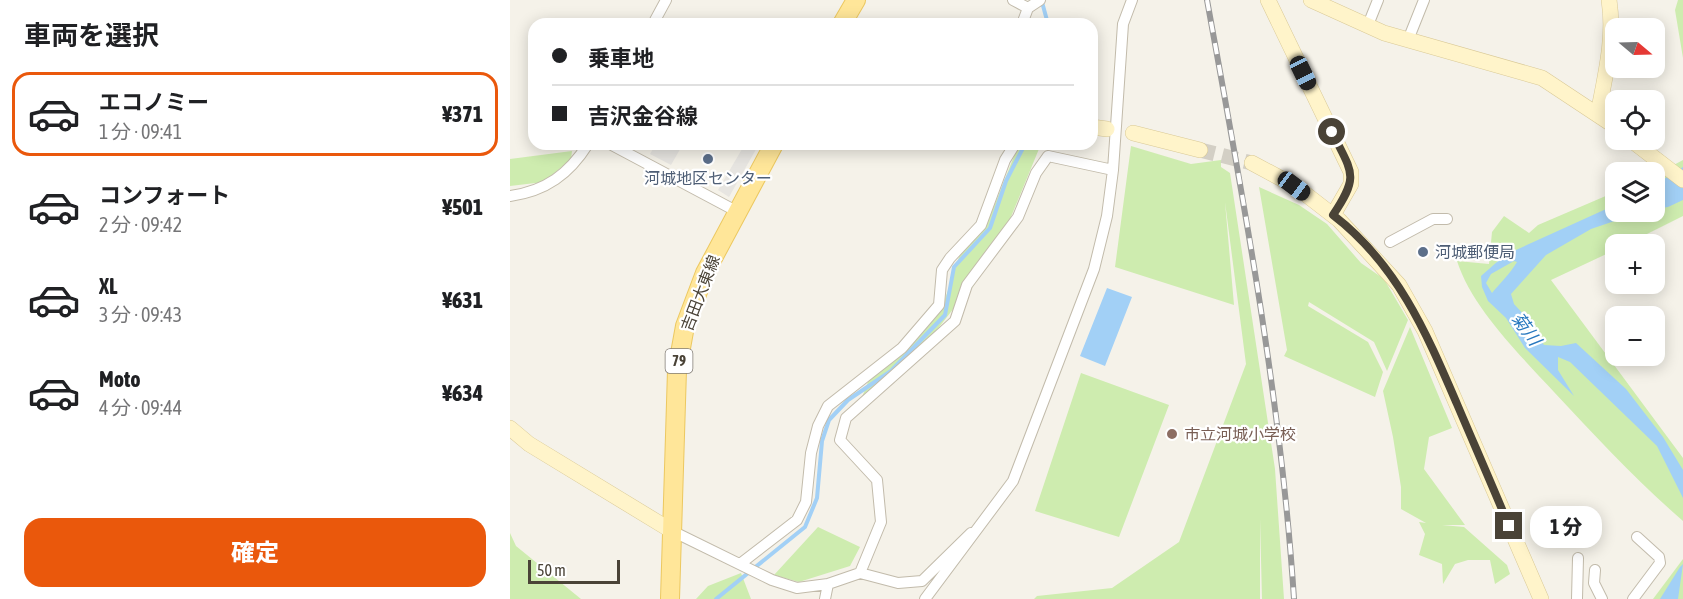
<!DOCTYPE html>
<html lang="ja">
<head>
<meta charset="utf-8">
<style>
  :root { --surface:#fff; --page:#f6f6f6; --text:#202124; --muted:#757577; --line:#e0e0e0; --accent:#ea580c }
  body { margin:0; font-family:"Asap Condensed","Noto Sans JP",sans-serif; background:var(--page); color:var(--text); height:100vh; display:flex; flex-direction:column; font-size:22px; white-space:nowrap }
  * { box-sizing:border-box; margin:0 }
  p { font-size:20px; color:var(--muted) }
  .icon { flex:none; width:33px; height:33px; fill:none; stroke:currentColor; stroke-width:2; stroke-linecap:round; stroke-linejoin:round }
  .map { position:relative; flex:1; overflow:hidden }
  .details { display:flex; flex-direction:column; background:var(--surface); width:510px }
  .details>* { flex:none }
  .hud { position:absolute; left:18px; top:18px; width:570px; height:132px; border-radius:18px; box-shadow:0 3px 15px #0003; display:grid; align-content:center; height:132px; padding:0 24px; background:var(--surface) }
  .needle { width:39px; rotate:109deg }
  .fabs { position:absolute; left:1095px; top:18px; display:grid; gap:12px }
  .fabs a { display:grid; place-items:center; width:60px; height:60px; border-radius:12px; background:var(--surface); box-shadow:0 3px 15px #0003; font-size:30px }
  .scale { position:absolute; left:18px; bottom:15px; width:92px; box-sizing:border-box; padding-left:6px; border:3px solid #4a4337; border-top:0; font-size:16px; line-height:21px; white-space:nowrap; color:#4a4337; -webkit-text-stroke:4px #fff; paint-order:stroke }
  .end { position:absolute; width:27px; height:27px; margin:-14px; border:8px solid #4a4337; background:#fff; box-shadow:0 0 0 3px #fff }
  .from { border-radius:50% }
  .bubble { position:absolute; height:42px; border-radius:18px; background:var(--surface); box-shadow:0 3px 15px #0003; font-size:20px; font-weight:800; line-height:42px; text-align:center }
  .car { position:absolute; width:18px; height:36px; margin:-18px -9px; border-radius:8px; box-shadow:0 0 4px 2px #0007; background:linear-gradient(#222 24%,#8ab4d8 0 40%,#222 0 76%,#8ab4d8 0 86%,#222 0) }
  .hud b { display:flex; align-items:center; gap:21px; height:57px; font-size:22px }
  .hud b+b { border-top:2px solid var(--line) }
  .hud i { width:15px; height:15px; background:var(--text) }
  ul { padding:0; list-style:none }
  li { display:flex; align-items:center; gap:18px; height:84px; margin:0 12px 9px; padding:0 12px; border:3px solid transparent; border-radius:18px }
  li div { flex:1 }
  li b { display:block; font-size:22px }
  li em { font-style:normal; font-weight:800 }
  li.on { border-color:var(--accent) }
  li>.icon { width:54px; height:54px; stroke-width:1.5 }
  h2 { padding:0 24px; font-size:27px; line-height:72px }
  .cta { display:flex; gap:12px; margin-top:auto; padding:12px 24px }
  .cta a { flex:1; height:69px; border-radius:18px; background:var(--accent); color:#fff; font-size:24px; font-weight:800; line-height:69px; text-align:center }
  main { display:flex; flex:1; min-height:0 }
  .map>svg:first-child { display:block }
</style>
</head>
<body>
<main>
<section class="details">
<h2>車両を選択</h2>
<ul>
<li class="on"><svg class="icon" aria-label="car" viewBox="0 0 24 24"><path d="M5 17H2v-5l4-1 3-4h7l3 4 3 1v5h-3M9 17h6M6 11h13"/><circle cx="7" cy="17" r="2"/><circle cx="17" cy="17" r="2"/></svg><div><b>エコノミー</b><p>1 分 · 09:41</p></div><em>¥371</em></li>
<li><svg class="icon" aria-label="car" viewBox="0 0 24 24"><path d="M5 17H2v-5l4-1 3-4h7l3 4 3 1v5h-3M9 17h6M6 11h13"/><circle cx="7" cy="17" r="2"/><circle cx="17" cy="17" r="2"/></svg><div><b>コンフォート</b><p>2 分 · 09:42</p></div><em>¥501</em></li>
<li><svg class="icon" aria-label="car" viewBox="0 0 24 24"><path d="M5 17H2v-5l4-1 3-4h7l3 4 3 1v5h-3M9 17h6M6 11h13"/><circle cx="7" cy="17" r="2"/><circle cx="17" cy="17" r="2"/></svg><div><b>XL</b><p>3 分 · 09:43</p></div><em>¥631</em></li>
<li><svg class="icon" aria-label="car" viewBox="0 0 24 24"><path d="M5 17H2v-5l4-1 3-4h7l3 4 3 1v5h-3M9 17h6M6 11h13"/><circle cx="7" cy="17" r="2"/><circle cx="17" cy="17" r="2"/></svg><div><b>Moto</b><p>4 分 · 09:44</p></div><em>¥634</em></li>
</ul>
<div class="cta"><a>確定</a></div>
</section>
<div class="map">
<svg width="1173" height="599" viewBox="0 0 1173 599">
  <rect width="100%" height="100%" fill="#f5f2e9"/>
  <!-- green -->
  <path fill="#ceecaf" d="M 1168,0 L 1173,0 L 1173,58 L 1165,10 Z
    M 509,144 L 531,144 L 489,246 L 455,299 L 444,308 L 426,331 L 352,397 L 358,382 L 431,311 L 451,251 L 478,221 Z
    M 621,146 L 681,164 L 711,160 L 711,167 L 720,173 L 765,469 L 774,599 L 752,599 L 750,519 L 750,599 L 524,599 L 527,596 L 602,588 L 669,542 L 736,364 L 715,202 L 724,305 L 605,267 Z
    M 62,151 L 61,159 L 34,182 L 0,186 L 0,159 Z
    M 1173,160 L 1173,216 L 1117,244 L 1106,244 L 1105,250 L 1041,280 L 1173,458 L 1173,521 C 1127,481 1086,437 1044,392 C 1010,355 962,308 947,261 L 979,264 L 982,232 L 994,216 L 1019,233 L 1028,225 L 1105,192 L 1106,212 L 1144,212 L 1145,175 Z
    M 749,187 L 789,205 L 817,224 L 851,263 L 874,279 L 898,320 L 877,371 L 864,342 L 799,302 L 798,306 L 858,342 L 873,372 L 865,397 L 774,356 L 777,350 Z
    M 900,327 L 942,428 L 919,437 L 914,469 L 955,525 L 932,525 L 954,527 L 997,565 L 1000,574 L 985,584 L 980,560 L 958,560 L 945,564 L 933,584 L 932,564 L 909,555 L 915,534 L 909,522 L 916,523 L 891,509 L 891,487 L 883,437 L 873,391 Z
    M 571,373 L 659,405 L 609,537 L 525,511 Z
    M 308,527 L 350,547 L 340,566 L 289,582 L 264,575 Z
    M 0,533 L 6,546 L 71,599 L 0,599 Z
    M 1173,559 L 1173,599 L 1143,599 Z
    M 231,573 L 241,599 L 186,599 L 198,586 Z"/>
  <!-- parking -->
  <path fill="#e7e5e1" d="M 146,144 L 173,144 L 161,165 L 140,154 Z
    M 235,144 L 249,144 L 219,197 L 208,190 Z"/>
  <!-- water -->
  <path fill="#a2d0f6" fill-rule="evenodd" d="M 1173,167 L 1173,200 L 1158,207 L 1145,209 L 1145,185 Z
    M 1105,205 L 1106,212 L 1131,212 L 1081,229 L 1036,255 L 1001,294 L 1004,304 L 1030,332 L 1028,337 L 1034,345 L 1051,346 L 1066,343 L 1116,389 L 1153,437 L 1173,470 L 1173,498 L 1147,446 L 1060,362 L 1048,357 L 1048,370 L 1064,396 L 1015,348 L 996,318 L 978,301 L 972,287 L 971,276 L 995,255 ZM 1004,261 L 1007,262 C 1000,274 990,283 982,293 L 976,283 L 981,274 Z
    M 597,288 L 622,297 L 595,366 L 570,356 Z
    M 1173,564 L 1168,599 L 1150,599 L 1170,567 Z"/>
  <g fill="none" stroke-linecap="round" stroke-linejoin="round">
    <!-- stream -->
    <path stroke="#a2d0f6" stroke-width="4" d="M 532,2 L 538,24
      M 206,599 L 295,527 L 307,498 L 312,441 L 319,420 L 338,400 L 381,371 L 435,315 L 444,267 L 480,228 L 496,181 L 515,144"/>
    <!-- secondary-tunnel -->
    <path stroke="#d3cfc5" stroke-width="15" stroke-dasharray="15 8" stroke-linecap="butt" d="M 690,150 L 742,163"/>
    <defs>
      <path id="street" d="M 503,0 L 518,8
        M 143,24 L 156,0
        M 512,24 L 518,8 L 530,0
        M 858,25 L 868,0
        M 898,40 L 914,0
        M 100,144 L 226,211
        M 0,196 C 36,191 59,174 78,144
        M 880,242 L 923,219 L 937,219
        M 162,531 L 262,580 L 287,588 L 318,584 L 350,573 L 388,583 L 412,581 L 461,533
        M 230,564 L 287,520 L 296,502 L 301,453 L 308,426 L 318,406 L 392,348 L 429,305 L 432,270 L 440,258 L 471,225 L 495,160 L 505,144
        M 1085,570 L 1084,583 L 1092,599
        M 350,573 L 371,522 L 367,480 L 330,440 L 336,418 L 445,321 L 457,285 L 508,217 L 526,173 L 538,156 L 603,170
        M 315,599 L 318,584
        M 415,599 L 503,481 L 584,269 L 597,216 L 603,170 L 613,24 L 622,0
        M 1067,599 L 1068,558
        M 1123,599 L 1150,563 L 1149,557 L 1127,537"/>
      <path id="secondary" d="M 758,0 L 841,172 L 841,184 L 823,215
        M 801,0 L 874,33 L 1032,78 L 1106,127
        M 1088,114 C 1095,76 1105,38 1099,0
        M 582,127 L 597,129
        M 623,133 L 690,150
        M 1121,140 L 1173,180
        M 742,163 L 785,186 L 829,220 L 889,285 L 915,331 L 1031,599
        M 0,428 L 19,444 L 162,531"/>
      <path id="primary" d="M 332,24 L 346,0
        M 160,599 L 167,370 L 175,326 L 195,273 L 264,144"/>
    </defs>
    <!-- street casing -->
    <use href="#street" stroke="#c2bbab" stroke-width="12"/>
    <!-- secondary casing -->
    <use href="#secondary" stroke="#d9c996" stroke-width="16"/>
    <!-- primary casing -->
    <use href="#primary" stroke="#ecc860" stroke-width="20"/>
    <!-- street -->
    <use href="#street" stroke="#fff" stroke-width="10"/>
    <!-- secondary -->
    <use href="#secondary" stroke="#fff4ca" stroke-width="15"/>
    <!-- primary -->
    <use href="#primary" stroke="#ffe699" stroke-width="18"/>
    <defs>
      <path id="rail" d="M 697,0 C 733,198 771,398 784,599"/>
    </defs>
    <!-- rail casing -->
    <use href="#rail" stroke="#989898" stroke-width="6"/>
    <!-- rail -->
    <use href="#rail" stroke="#fff" stroke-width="4" stroke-dasharray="11" stroke-linecap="butt"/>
  </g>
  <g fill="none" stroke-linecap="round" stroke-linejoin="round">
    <!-- route -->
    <path stroke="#4a4337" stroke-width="8" d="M 822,132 C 842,173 850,175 823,215 C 887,264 916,332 947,404 C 964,444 982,485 999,526"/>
  </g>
  <!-- markers -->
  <g fill="#5c6f8a" stroke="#fff" stroke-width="2">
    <circle cx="198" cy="159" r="6"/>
    <circle cx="913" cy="252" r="6"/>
  </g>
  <circle fill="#8d6e63" stroke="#fff" stroke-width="2" cx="662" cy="434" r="6"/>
  <g text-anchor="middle" stroke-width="4.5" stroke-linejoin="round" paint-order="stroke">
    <!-- shield labels -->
    <rect fill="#fff" stroke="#807b73" stroke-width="1.5" x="155.5" y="349" width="27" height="24" rx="4.5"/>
    <g font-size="15" font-weight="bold" fill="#4a4337">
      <text x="169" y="366">79</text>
    </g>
    <!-- service labels -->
    <g font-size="16" fill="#4e5e75" stroke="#fff">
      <text x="198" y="184">河城地区センター</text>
      <text x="925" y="258" text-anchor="start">河城郵便局</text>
    </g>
    <!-- street labels -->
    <g font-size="16" fill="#4a4337" stroke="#fff">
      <text transform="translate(190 293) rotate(-69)" y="6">吉田大東線</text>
    </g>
    <!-- education labels -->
    <g font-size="16" fill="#785e54" stroke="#fff" text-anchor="start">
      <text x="674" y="440">市立河城小学校</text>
    </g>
    <!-- water labels -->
    <g font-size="18" font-style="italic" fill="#2778bf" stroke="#fff">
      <text transform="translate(1016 329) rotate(54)" y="6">菊川</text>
    </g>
  </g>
</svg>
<div class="fabs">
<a><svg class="needle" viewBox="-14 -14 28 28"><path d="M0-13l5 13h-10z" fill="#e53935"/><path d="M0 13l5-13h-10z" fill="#757577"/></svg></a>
<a><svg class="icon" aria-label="locate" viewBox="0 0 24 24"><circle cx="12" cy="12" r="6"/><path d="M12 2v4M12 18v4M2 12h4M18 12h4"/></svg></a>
<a><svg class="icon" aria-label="layers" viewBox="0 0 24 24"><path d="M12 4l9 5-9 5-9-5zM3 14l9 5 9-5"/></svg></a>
<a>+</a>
<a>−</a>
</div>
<div class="scale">50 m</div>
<i class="end from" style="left:822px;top:132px"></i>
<i class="end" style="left:999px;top:526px"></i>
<div class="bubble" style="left:1020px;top:506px;width:72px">1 分</div>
<i class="car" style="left:793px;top:73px;rotate:154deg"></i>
<i class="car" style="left:784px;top:186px;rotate:127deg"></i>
<div class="hud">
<b><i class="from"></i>乗車地</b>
<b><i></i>吉沢金谷線</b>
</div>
</div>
</main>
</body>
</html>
